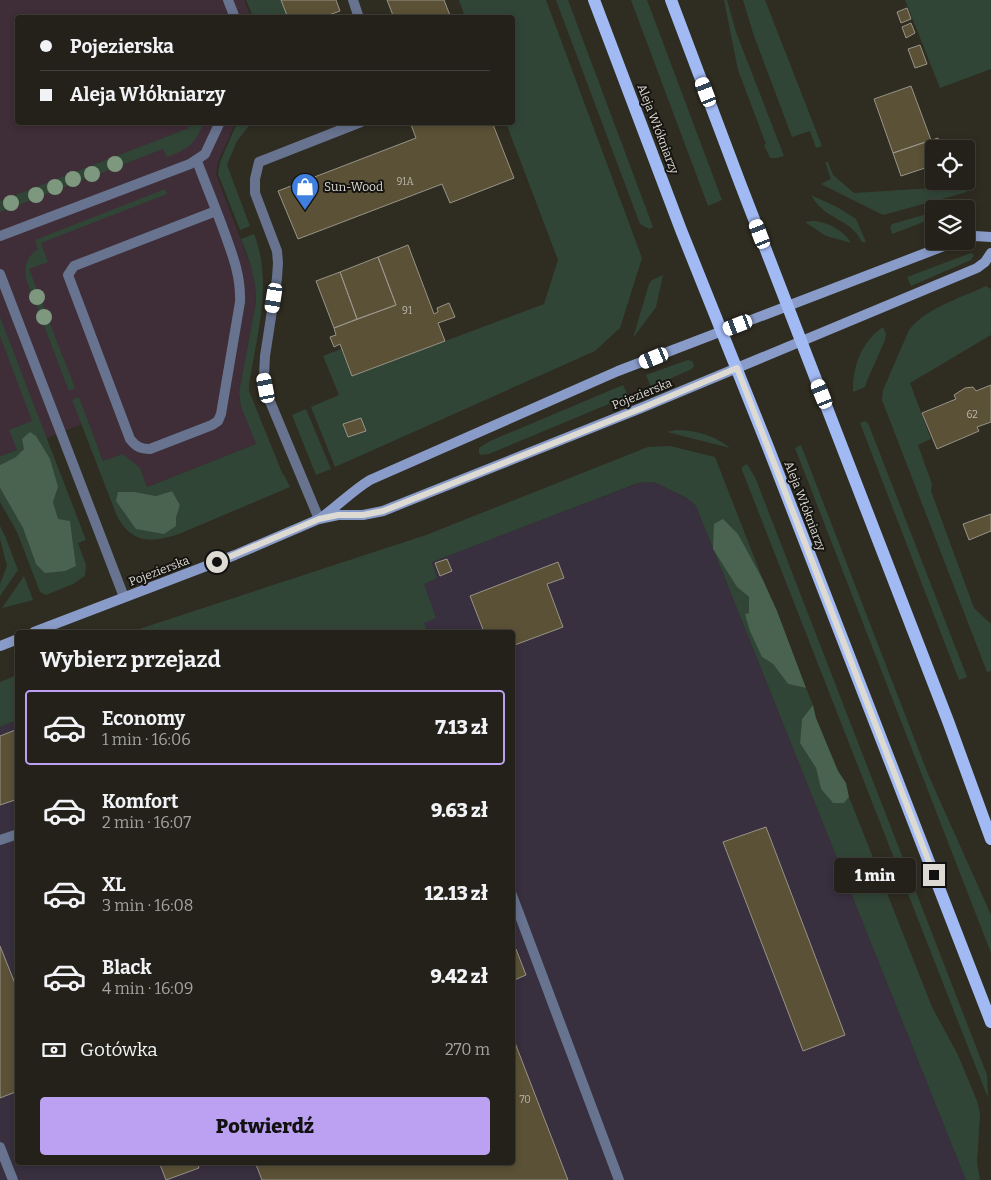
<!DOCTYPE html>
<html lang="pl">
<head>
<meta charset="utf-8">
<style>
  :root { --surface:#232119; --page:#2b2922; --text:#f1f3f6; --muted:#a3a3a2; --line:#403e38; --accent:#bca0f2 }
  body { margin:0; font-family:Bitter,serif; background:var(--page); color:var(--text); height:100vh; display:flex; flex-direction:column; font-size:19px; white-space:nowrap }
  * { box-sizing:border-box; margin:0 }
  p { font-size:16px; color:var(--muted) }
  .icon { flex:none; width:28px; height:28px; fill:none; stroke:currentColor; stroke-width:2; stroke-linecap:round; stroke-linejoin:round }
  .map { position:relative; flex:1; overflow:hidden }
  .details { position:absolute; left:15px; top:630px; width:500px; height:535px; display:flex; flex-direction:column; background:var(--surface); border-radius:5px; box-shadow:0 2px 8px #0003,0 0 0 1px var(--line) }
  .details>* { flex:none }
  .guide { position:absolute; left:15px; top:15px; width:500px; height:110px; border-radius:5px; box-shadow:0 2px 8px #0003,0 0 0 1px var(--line); display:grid; align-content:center; height:110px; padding:0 25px; background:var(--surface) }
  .fabs { position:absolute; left:925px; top:140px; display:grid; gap:10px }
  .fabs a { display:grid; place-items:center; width:50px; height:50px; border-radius:5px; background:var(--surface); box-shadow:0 2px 8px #0003,0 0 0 1px var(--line); font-size:25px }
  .end { position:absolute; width:22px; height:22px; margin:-11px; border:6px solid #dcdad3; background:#111; box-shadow:0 0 0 2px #111 }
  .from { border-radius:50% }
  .bubble { position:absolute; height:35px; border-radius:5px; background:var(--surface); box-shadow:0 2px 8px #0003,0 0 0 1px var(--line); font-size:16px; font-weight:800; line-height:35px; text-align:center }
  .car { position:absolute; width:15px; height:30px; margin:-15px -8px; border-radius:6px; box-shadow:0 0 4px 1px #0007; background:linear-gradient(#fff 24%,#345 0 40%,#fff 0 76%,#345 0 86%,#fff 0) }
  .guide b { display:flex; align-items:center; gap:18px; height:48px; font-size:19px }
  .guide b+b { border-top:1px solid var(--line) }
  .guide i { width:12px; height:12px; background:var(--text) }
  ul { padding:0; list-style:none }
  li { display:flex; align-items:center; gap:15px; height:75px; margin:0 10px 8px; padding:0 15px; border:2px solid transparent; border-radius:5px }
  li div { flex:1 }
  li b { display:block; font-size:19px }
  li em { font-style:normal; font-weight:800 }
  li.active { border-color:var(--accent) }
  li>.icon { width:45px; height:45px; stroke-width:1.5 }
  h2 { padding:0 25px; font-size:22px; line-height:60px }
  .pay { display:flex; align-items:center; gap:12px; height:55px; padding:0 25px; font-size:19px }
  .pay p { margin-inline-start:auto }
  .cta { display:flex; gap:10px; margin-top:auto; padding:10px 25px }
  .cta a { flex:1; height:58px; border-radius:5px; background:var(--accent); color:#111; font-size:20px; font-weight:800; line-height:58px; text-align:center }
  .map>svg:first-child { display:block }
</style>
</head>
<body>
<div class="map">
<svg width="991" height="1180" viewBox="0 0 991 1180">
  <rect width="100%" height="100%" fill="#2f2c21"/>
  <!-- commercial -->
  <path fill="#3f2d37" d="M 0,0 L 244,0 L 251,17 L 18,18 L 18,122 L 235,123 L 218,162 L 216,174 L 254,275 L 256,302 L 239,392 L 241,407 L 256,444 L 147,487 L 140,468 L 103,461 L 88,422 L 0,456 Z"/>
  <!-- industrial -->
  <path fill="#382f3f" d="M 654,482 L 687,498 L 696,506 L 966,1180 L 0,1180 L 0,727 L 17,720 L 18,1162 L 512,1162 L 512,632 L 247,632 L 639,483 Z"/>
  <!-- green -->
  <path fill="#314537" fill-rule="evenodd" d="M 246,0 L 281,0 L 288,17 L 253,17 Z
    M 459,0 L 546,0 L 642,258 L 620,328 L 595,351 L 335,467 L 311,407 L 339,395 L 323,356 L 341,349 L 352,376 L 544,304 L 558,260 L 506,123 L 512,122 L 512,18 L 465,17 Z
    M 556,0 L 568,0 L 653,227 L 649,229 L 640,224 Z
    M 631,0 L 647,0 L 722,200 L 708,206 Z
    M 724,0 L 727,0 L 736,32 L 784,156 L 777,158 L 770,158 L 764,145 L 766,144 L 738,70 Z
    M 743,0 L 765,0 L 822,146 L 816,148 L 810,131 L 792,137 L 754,36 Z
    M 905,0 L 991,0 L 991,69 L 940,88 Z
    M 187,123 L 204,123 C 195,143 188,150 167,157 L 163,149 L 0,212 L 0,201 L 189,128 Z
    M 237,123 L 251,123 L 237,141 L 227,165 L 250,226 L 240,230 L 218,174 L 220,162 Z
    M 825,162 L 828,162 L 833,175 L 854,193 L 965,186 L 967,192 L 883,215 L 821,184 L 831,179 Z
    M 165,189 L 167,194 L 41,243 L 48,262 L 29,269 L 75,388 L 69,391 L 26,279 C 24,266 27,256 38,249 L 35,240 Z
    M 811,195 L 837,207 L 856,219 L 866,242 L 862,242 C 850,217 825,221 811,195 Z
    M 934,212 L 934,218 L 892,234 L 890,227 L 892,224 Z
    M 812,221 C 826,221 845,231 851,243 L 826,236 L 805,222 Z
    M 254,234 C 273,283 257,334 249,384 L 249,391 L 283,475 L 284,475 L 290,487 L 179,534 C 152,543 132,544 117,516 L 72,400 L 79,397 L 103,461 L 123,454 L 140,468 L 147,487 L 256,444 L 241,407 L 239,392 L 256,302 C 256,278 250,261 241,239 ZM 172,491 L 180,505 L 176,518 L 176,526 L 135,492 L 156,496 Z
    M 971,253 L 974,255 L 971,260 L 911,286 L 907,277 Z
    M 663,275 L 656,307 L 633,338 L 649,284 L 652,280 Z
    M 986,286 L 991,289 L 991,335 L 910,383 L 931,439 L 918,445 L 932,484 L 931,491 L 974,608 L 991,624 L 991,671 L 987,672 L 882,400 L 883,390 L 909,330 C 926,308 961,298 986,286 Z
    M 0,317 L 86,540 L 78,543 L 86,565 L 85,576 L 73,584 L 46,595 L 40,592 L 17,532 L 0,502 L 0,488 L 23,528 L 36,564 L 76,566 L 70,521 L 58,520 L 53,502 L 58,487 L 24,449 L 17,457 L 0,465 L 0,456 L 17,450 L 9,430 L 32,421 L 0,336 Z
    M 883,327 L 886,334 L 885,340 L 866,383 L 865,387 L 853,392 C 852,367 862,341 883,327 Z
    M 688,360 L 692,361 L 694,365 L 692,369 L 651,387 L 646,375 Z
    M 623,385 L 628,396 L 489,454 L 481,455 L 479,453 L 479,448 L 490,441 Z
    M 306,409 L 331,469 L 316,475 L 292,415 Z
    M 865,421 L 868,423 L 967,677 L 959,680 L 860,423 Z
    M 676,430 C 695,430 714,435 730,448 L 667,432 Z
    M 801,445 L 928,774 L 991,915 L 991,953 L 795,448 Z
    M 670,446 L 715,457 L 763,580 L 738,534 L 737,587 L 749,597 L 750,613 L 745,614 L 762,657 L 773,664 L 788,684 L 806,688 L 813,705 L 802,719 L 800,743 L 816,768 L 821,789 L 833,803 L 844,803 L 849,797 L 932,1007 L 958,1055 L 977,1101 L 980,1113 L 977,1163 L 980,1180 L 966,1180 L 696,506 L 687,498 L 654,482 L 638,483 L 432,562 L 437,578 L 424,584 L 436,618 L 424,623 L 428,632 L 130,632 L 426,535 L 648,447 Z
    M 747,464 L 755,477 L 987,1075 L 988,1098 L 742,470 L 742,467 Z
    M 0,526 L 5,536 L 18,570 L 0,596 L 0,584 L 7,566 L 0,539 Z
    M 24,576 L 33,600 L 2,608 Z
    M 17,675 L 17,720 L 0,727 L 0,682 Z"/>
  <!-- forest -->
  <path fill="#496350" d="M 30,432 L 36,436 L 50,459 L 58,487 L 53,502 L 58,519 L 70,521 L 76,566 L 65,571 L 45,573 L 36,564 L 23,528 L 0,488 L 0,465 L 16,457 L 24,449 L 22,439 Z
    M 172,491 L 180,505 L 176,518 L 176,526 L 164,534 L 136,529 L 116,501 L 118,492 L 135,492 L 156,496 Z
    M 723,519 L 738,534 L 763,580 L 777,611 L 806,688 L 788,684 L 773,664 L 762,657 L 750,631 L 745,614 L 749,613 L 749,597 L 737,587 L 713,549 L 714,524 Z
    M 813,705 L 816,718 L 838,771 L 846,783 L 849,797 L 844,803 L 833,803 L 821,789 L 816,768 L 800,743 L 802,719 Z"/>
  <!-- building -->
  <path fill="#5a5136" stroke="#989488" d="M 281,0 L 336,0 L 340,11 L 329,15 L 328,18 L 288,18 Z
    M 387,0 L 444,0 L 451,18 L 394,18 Z
    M 907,8 L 911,19 L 901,23 L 897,12 Z
    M 911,23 L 915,33 L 906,38 L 902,27 Z
    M 920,45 L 927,64 L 915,68 L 908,49 Z
    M 911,86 L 931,140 L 893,153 L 874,99 Z
    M 410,122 L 492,122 L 514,178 L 450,203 L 442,184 L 298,239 L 278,191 L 416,138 Z
    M 938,138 L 942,149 L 934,149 L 934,165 L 901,176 L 893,153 Z
    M 408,245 L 434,314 L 438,312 L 437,308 L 449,303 L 455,317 L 438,323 L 445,341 L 352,376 L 340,344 L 334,347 L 330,337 L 336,335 L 334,328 L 396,305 L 378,257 Z
    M 378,257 L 396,305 L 357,319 L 340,272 Z
    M 340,272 L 357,319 L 334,328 L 316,281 Z
    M 991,385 L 991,422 L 977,427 L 979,431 L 937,449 L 922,413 L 956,399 L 954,395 L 965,388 L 973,387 L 976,391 Z
    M 361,418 L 366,431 L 348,437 L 343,424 Z
    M 991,514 L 991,531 L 969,540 L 963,524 Z
    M 447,559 L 452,571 L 440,576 L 435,563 Z
    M 558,562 L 564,578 L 547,584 L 563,627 L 512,646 L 512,632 L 484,632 L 470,596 Z
    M 18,729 L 18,799 L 0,805 L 0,736 Z
    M 766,827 L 845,1035 L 803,1051 L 723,842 Z
    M 0,946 L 18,991 L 18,1091 L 0,1098 Z
    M 516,949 L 526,975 L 512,981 L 512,951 Z
    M 512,1035 L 568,1180 L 262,1180 L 255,1162 L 512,1162 Z
    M 159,1162 L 197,1162 L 199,1168 L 166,1180 Z"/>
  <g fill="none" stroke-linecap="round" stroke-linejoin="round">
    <!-- lane -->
    <path stroke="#67738f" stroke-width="10" d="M 228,0 L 235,18
      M 353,0 L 359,18
      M 197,161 C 206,185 216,209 225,234 C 233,256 241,277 240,302 L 221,414 L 218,421 L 212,425 L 150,449 C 141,449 136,447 130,439 L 68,275 L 74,266 L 216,211
      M 0,236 L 190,164 L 205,154 L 220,122
      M 0,274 L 124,597
      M 319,519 L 269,399 L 264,376 L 265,356 L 277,278 L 278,263 L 277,251 L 255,193 L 255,179 L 259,162 L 361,122
      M 0,840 L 18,834
      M 512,895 L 619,1180
      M 0,1147 L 13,1180"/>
    <!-- secondary -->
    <path stroke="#899bc8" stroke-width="10" d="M 966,238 L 975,236 L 991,237
      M 322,517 C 339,505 352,491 370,480 L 618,371 L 957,241
      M 34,632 L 235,555 L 319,519 L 338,515 L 363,515 L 383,511 L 641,408 L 977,268 L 985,262 L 991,253
      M 0,646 L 18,639"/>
    <!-- primary -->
    <path stroke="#a2baf4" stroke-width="12" d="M 594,0 L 681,230 L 768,447 L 991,1022
      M 671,0 L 740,183 L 948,721 L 991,839"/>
  </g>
  <!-- trees -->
  <g fill="#7d987e">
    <circle cx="115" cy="164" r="8"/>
    <circle cx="92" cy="174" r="8"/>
    <circle cx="73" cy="179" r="8"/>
    <circle cx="55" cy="187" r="8"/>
    <circle cx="36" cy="195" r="8"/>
    <circle cx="11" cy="203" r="8"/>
    <circle cx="37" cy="297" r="8"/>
    <circle cx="44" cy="317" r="8"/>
  </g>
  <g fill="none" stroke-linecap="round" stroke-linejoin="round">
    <!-- route -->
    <path stroke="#dcdad3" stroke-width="6" d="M 217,562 L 319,519 L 338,515 L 363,515 L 383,511 L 642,408 L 737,368 L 934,875"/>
  </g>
  <!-- icons -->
  <defs>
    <symbol id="shop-pin" viewBox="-11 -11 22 30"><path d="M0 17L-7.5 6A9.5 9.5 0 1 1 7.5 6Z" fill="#3f7fe0" stroke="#161410"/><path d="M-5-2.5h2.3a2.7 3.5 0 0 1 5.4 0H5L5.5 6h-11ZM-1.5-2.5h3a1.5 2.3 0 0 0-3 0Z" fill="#fff"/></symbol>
  </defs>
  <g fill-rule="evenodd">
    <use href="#shop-pin" x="289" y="171" width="32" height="43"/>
  </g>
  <g text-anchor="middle" stroke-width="4" stroke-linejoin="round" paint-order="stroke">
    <!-- number labels -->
    <g font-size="10" fill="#bcb8ac">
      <text x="405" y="185">91A</text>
      <text x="407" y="314">91</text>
      <text x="972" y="418">62</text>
      <text x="525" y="1103">70</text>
    </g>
    <!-- street labels -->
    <g font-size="12" fill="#dcdad3" stroke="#161410">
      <text transform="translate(658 129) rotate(69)" y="4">Aleja Włókniarzy</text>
      <text transform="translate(642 394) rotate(-22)" y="4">Pojezierska</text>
      <text transform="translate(805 506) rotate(69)" y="4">Aleja Włókniarzy</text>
      <text transform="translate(159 571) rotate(-21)" y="4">Pojezierska</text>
    </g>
    <!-- poi labels -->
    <g font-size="12" fill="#dcdad3" stroke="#161410" text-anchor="start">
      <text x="324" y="191">Sun-Wood</text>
    </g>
  </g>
</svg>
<div class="fabs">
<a><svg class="icon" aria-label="locate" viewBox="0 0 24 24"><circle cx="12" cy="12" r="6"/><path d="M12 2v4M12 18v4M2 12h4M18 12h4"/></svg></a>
<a><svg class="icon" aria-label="layers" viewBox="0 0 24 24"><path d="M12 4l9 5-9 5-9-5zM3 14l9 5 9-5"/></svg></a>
</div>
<i class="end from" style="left:217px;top:562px"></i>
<i class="end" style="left:934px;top:875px"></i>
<div class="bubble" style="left:834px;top:858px;width:82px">1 min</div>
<i class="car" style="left:706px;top:92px;rotate:339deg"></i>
<i class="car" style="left:760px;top:234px;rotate:339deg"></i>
<i class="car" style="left:274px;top:298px;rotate:189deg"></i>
<i class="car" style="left:738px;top:325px;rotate:249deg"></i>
<i class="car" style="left:654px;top:358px;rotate:248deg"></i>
<i class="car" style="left:266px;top:388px;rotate:349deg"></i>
<i class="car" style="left:822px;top:394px;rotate:338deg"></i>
<div class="guide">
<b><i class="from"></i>Pojezierska</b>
<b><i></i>Aleja Włókniarzy</b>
</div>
<section class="details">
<h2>Wybierz przejazd</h2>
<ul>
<li class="active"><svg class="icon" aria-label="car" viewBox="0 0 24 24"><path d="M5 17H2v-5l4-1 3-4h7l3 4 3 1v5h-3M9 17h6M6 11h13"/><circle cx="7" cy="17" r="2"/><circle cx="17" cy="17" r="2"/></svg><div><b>Economy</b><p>1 min · 16:06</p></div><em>7.13 zł</em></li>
<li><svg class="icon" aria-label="car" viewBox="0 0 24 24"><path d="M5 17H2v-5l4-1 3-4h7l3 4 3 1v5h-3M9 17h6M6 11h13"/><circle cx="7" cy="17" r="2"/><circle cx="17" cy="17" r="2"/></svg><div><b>Komfort</b><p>2 min · 16:07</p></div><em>9.63 zł</em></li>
<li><svg class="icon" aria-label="car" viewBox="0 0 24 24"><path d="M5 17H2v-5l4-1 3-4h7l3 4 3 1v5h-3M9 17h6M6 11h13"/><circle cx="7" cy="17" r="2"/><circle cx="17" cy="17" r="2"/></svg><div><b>XL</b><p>3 min · 16:08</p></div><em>12.13 zł</em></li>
<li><svg class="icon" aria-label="car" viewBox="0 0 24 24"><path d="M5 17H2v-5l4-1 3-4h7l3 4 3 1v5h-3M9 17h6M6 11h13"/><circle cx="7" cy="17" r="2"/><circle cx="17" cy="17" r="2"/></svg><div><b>Black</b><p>4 min · 16:09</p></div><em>9.42 zł</em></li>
</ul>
<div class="pay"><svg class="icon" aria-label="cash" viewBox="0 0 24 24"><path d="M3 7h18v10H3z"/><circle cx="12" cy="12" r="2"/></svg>Gotówka<p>270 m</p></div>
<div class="cta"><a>Potwierdź</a></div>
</section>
</div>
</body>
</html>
